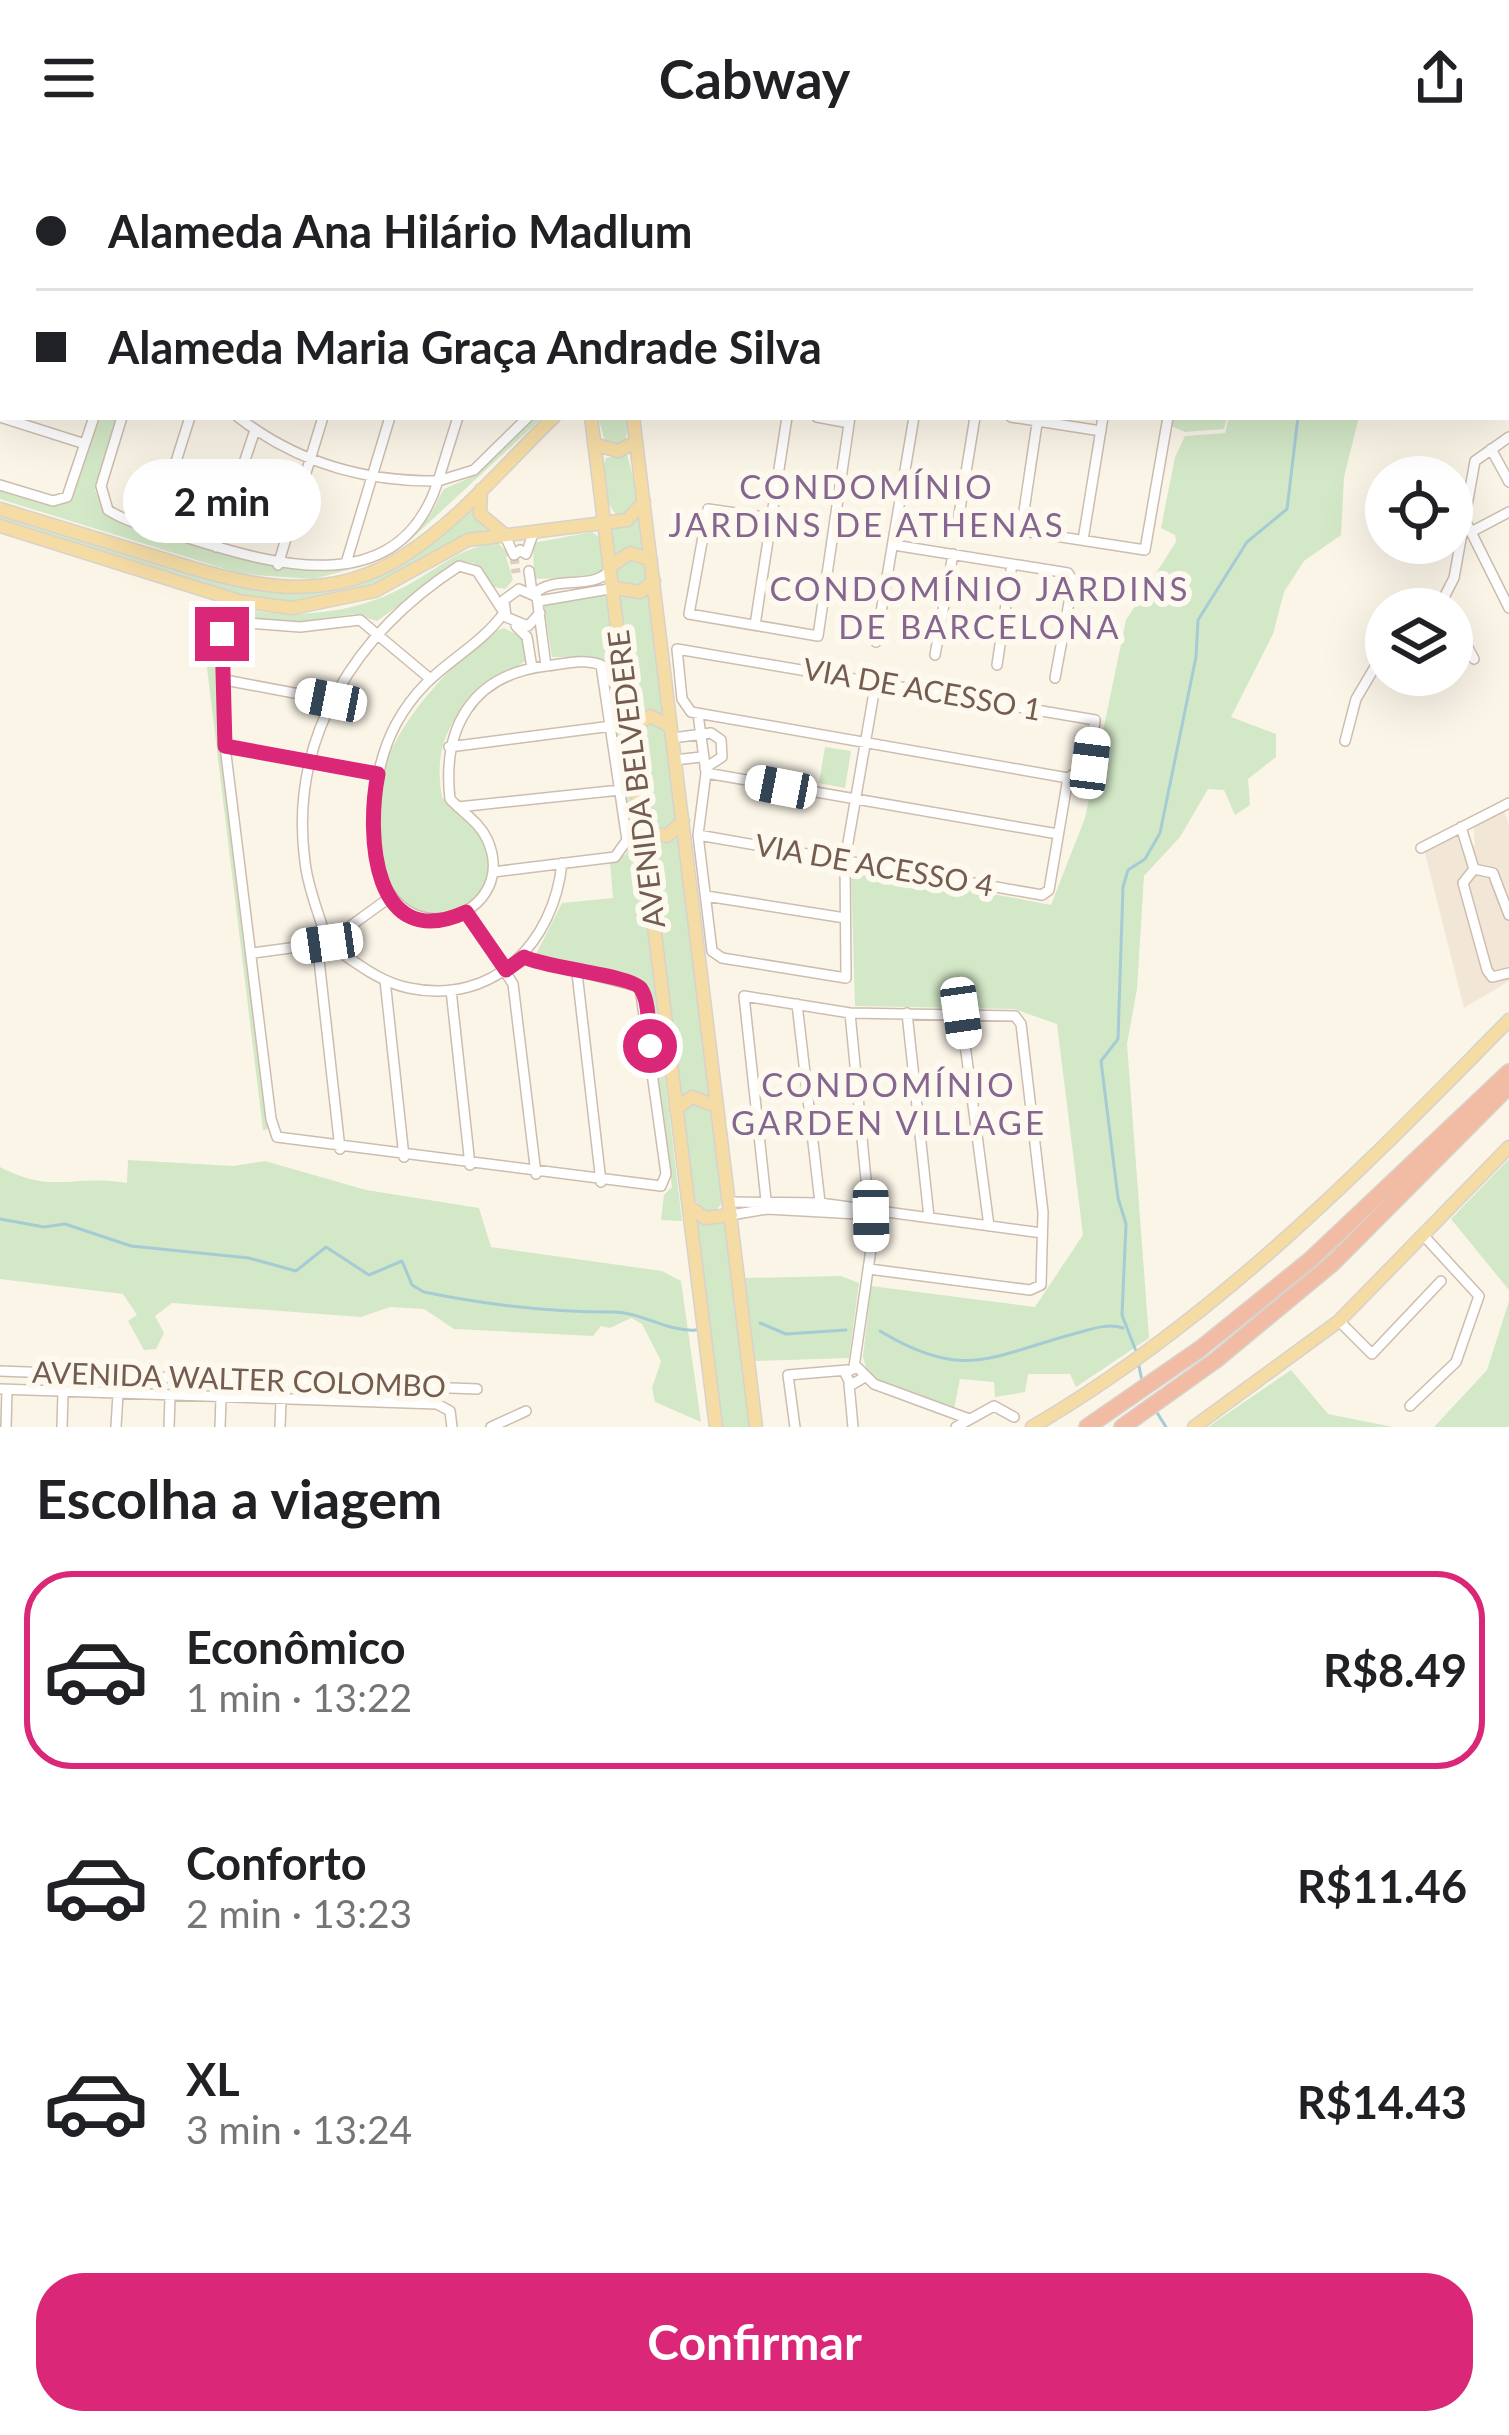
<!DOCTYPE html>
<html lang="pt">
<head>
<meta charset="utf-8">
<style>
  :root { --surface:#fff; --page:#f6f6f6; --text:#202124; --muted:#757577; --line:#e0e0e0; --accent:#db2777 }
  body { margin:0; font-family:Lato,sans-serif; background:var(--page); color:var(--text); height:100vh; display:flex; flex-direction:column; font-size:45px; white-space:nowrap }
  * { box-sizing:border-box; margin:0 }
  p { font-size:39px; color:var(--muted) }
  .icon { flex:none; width:66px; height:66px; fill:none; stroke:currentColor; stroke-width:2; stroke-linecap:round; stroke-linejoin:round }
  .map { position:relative; height:1271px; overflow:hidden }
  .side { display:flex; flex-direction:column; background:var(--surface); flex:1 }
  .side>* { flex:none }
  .hud { position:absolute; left:0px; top:0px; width:1509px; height:264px; box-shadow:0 12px 48px #0002; display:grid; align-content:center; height:264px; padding:0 36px; background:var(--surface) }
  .controls { position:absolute; left:1365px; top:300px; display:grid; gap:24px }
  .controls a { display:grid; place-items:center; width:108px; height:108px; border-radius:50%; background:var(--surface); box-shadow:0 12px 48px #0002; font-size:60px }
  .end { position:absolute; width:54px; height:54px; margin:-27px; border:15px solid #db2777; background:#fff; box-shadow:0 0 0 6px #fff }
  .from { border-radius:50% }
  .bubble { position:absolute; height:84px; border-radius:42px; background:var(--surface); box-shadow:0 12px 48px #0002; font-size:39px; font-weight:700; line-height:84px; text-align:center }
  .car { position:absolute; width:36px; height:72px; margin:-36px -18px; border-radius:15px; box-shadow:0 0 9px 3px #0007; background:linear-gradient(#fff 24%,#345 0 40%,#fff 0 76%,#345 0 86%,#fff 0) }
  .hud b { display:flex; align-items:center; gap:42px; height:114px; font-size:45px }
  .hud b+b { border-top:3px solid var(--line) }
  .hud i { width:30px; height:30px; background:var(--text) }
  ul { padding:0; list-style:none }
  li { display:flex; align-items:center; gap:36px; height:198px; margin:0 24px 18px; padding:0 12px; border:6px solid transparent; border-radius:48px }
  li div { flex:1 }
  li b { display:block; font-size:45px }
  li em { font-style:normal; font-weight:700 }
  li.selected { border-color:var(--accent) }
  li>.icon { width:108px; height:108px; stroke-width:1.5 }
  h2 { padding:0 36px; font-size:54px; line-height:144px }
  .cta { display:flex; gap:24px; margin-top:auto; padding:24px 36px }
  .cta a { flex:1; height:138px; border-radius:48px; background:var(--accent); color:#fff; font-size:48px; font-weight:700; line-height:138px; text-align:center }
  header { display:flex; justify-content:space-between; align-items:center; height:156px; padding:0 36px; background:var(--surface); font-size:54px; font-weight:700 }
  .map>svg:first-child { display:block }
</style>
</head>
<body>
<header><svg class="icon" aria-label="menu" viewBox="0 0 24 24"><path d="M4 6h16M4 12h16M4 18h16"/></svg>Cabway<svg class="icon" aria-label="share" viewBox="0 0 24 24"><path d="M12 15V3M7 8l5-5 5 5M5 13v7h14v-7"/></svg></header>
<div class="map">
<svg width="1509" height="1271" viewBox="0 0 1509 1271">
  <rect width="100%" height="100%" fill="#fbf5e8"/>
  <!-- residential -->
  <path fill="#f2e7d7" d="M 1503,652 L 1509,669 L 1509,825 L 1464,852 L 1424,693 L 1456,676 L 1461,692 L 1475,689 L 1473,667 Z"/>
  <!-- green -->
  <path fill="#d3e8c7" d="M 98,261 L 118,261 L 95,334 L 108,360 C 139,374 174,382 206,392 C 284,416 362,432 425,365 C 434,356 437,344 444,333 L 471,321 L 535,261 L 543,261 L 408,386 L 360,411 L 313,423 L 241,418 L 0,343 L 0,332 L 46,347 L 68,345 Z
    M 598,261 L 629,261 L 625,289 L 606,289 Z
    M 1172,261 L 1227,261 L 1224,273 L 1185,276 L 1171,270 Z
    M 1229,261 L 1359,261 L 1344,321 L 1341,379 L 1304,405 L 1284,436 L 1273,478 L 1231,561 L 1276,578 L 1276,601 L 1248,623 L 1250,649 L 1235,659 L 1224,634 L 1208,633 L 1180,681 L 1144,720 L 1137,833 L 1127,888 L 1149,1182 L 1076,1231 L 1070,1218 L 1028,1218 L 1025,1236 L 995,1241 L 994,1226 L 960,1223 L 954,1253 L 869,1222 L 863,1201 L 871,1130 L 1035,1151 L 1083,1079 L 1057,868 L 1014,853 L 855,850 L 851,711 L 1051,749 L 1085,662 L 1126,464 L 1176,386 L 1175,379 L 1161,372 L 1175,301 L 1185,280 L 1225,277 Z
    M 627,298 L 639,343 L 628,359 L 618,360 C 604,349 600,318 606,302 Z
    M 475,344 L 477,360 L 490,376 L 373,432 L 294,448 L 250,444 L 0,367 L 0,355 C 101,387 261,462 363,424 C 402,409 441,369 475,344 Z
    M 640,360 L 645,396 L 632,393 L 614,401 L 610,370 Z
    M 592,376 L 602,383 L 607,410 L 598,421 L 534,423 L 533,387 Z
    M 498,387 L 510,399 L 506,401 L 513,424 L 505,433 L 494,431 L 474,407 L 461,405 L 377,465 L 354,458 L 293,467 L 236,462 L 219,476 L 222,586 L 268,973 L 263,974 L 200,454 L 212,447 C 282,464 350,463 413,426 C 443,409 463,390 498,387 Z
    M617 417a15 15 0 1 1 30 0a15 15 0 1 1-30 0Z
    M 650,433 L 666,562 L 648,556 L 633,563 L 618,436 Z
    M 604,437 L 609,445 L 682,1065 L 661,1064 L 664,1039 L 672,1031 L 646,834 L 634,823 L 544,809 L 536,798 L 562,747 L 613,742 L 610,706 L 626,698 L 630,689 L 607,513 L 594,502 L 552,501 L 544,451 L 546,445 Z
    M 504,472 L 522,481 L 527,504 C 471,540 429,568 442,641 C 456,657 477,667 486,689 C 498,717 477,758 444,759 C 433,760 419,755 407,753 C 327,648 409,543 493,476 Z
    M 647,564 L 665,575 L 677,664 L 671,674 L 660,675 L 649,663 L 635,579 Z
    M 825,591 L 851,595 L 845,632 L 819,627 Z
    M 648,677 L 679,679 L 711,942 L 696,937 L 680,943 Z
    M 694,945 L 711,955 L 724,1044 L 715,1056 L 706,1057 L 695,1044 L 683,956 Z
    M 1509,1003 L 1509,1134 L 1451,1063 Z
    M 128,1004 L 233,1010 L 265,1005 L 366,1034 L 479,1052 L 491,1091 L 662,1115 L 681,1125 L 701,1266 L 655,1246 L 652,1232 L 661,1205 L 642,1168 L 631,1162 L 610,1172 L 601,1170 L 593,1180 L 454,1173 L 424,1153 L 390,1151 L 361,1161 L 172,1147 L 155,1160 L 164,1177 L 156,1193 L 144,1194 L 128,1165 L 137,1159 L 123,1138 L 0,1123 L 0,1011 C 54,1039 72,1018 127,1027 Z
    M 697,1065 L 726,1067 L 750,1271 L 723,1271 Z
    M 841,1120 L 859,1127 L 849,1202 L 753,1205 L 744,1122 Z
    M 1509,1145 L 1509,1271 L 1434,1271 L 1487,1214 Z
    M 1291,1214 L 1328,1258 L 1393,1271 L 1208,1271 Z"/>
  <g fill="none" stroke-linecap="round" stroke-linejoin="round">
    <!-- stream -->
    <path stroke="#a5cbd5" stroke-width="3" d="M 1155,0 L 1158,3
      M 1506,44 L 1509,42
      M 0,1063 L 44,1071 L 65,1068 L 131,1090 L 249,1102 L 296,1115 L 326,1091 L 369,1119 L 402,1105 L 412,1129 L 424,1136 C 487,1149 550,1156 613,1156 C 642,1156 667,1176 696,1174
      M 760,1167 L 786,1178 L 846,1174
      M 880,1175 C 964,1226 991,1200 1077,1177 C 1092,1173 1108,1167 1123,1172
      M 1136,1195 L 1122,1159 L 1126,1068 L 1118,1042 L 1101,905 L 1118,883 L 1123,731 L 1128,714 L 1145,703 L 1160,677 L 1196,501 L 1198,464 L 1247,386 L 1287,353 L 1298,261
      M 1138,1205 L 1142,1225
      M 1156,1255 L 1166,1271"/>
    <!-- minor-tunnel -->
    <path stroke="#d9cfc2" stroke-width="9" stroke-dasharray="9 4.5" stroke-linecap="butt" d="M 514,399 L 516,417"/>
    <defs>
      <path id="minor" d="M 160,0 L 160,3
        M 463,0 L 470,3
        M 890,0 L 893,3
        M 910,0 L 913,3
        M 922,0 L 925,3
        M 1288,0 L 1291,3
        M 204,3 L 205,0
        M 270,3 L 271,0
        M 350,3 L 353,0
        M 539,3 L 540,0
        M 605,3 L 606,0
        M 672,3 L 673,0
        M 739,3 L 739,0
        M 797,3 L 800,0
        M 1415,3 L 1422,0
        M 0,29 L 3,28
        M 0,128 L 3,119
        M 0,194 L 3,195
        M 0,261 L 85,288
        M 122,261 L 101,330 L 108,354 C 131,369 163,374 188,382 C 277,410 400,445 438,325 L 474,314 L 528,261
        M 238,261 C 296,306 365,326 438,325 L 458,261
        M 817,261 L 849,267
        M 975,261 L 958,365 L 1145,394 L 1168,261
        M 1011,261 L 1101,275
        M 1491,293 L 1509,326
        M 0,329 L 53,345 L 67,341 L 94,261
        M 771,362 L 708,353 L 689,458 L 818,480 L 850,261
        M 1466,366 L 1509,452
        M 155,372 L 190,261
        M 1021,375 L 1038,261
        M 1471,376 L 1509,356
        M 504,378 L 514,399 L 520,394 L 526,398 L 534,375
        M 1083,384 L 1103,261
        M 894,389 L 1068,417 L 1073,425 L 1055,522
        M 216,391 L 255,274
        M 346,407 L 390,261
        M 278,409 L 323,261
        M 529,415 L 532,436
        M 534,438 C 554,418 591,435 609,415
        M 539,445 L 615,432
        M 1438,453 L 1454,422 L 1475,305 L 1509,281
        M 540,457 L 528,470 L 506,461 L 504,444 L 519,433 L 537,441 L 546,510
        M 1452,462 L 1474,503
        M 755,469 L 787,261
        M 516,470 L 527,481 L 532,512
        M 876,486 L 914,261
        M 935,499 L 953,398
        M 997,509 L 1012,408
        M 428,521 L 360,464 L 300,471 L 236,466 L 222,478 L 223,574 L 271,963 L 277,981 L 661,1030 L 666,1018 L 640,831 L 524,801
        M 225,524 L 331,544
        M 698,558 L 706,617 L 698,679 L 712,795 L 722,802 L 846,822 L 845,704 L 876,525
        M 672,582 L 711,577 L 721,584 L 722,601 L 705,612
        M 1345,585 L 1356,543 L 1386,492
        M 225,590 L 378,618
        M 449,591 L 612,570
        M 675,604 L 701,601
        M 706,617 L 1058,678
        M 458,651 L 620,634
        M 1461,671 L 1474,713
        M 698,679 L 1042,739 L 1049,734 L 1068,622 L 1090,607 L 1095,564 L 677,493 L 682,543 L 691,556 L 1068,622
        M 1421,692 L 1509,647
        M 1474,713 L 1463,727 L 1487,814 L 1492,821 L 1509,817
        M 1474,713 L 1493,717 L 1509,759
        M 493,716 L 615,701 L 627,684 L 601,509 C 584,502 564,508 546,510 C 471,519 442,573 450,643 C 462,656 479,666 487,683 C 526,768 369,815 373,666 C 374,632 380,598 396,568 C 428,509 471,501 504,457
        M 706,740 L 845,762
        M 466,756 L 513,828 L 536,1018
        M 327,787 C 320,759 308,734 305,706 C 288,580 357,476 459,410 L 477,415 L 503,455
        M 327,787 C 353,804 378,826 409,832 C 494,850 554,786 562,707
        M 327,787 L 319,804 L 340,993
        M 253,797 L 327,787 L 389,742
        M 577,817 L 601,1026
        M 385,824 L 404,1001
        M 451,834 L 470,1009
        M 797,848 L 821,1055
        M 850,857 L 872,1086 L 854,1211
        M 907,857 L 929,1061
        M 961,858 L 989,1070
        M 730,1046 L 820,1047 L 1042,1077
        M 767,1053 L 744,840 L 850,857 L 1015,860 L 1021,868 L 1043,1056 L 1041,1129 L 1030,1134 L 869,1113
        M 731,1059 L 767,1053 L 876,1059
        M 1339,1165 L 1372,1198 L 1441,1125
        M 0,1215 L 477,1233
        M 863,1222 L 851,1229 L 845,1217 L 857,1211 L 874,1228 L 969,1263
        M 849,1228 L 853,1271
        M 0,1233 L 437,1248 L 450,1255 L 452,1271
        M 1410,1250 L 1456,1206 L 1479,1140 L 1424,1080
        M 6,1271 L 7,1234
        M 62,1271 L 63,1237
        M 116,1271 L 118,1238
        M 169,1271 L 170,1241
        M 220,1271 L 221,1242
        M 280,1271 L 281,1244
        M 491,1271 L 526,1255
        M 795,1271 L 788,1219 L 847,1214
        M 956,1271 L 994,1250 L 1014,1261"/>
      <path id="major" d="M 824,3 L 827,0
        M 878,3 L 881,0
        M 591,261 L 716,1271
        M 633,261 L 756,1271
        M 594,288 L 618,295 L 634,287
        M 481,334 L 480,358 L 504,378
        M 0,353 C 50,368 100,384 150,399 C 239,427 320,454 405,399 C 460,364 507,306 554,261
        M 0,370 L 239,445 L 292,452 L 375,435 L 468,384 L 627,364 L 644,346
        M 611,410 L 630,397 L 651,404
        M 615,432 L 640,436 L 654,425
        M 631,572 L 650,560 L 670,570
        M 643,668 L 653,677 L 667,680 L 683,665
        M 676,953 L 692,941 L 716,950
        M 690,1051 L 705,1062 L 731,1059
        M 1032,1271 C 1213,1166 1364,1012 1509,864
        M 1194,1271 L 1339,1165 L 1509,991"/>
      <path id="highway" d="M 1087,1271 L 1200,1193 L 1310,1104 L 1509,916
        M 1122,1271 L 1216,1204 L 1333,1107 L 1509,930"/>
    </defs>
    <!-- minor casing -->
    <use href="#minor" stroke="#cdbdaf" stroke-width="12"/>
    <!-- major casing -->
    <use href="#major" stroke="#d8d2cd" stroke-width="15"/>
    <!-- highway casing -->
    <use href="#highway" stroke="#d8d2cd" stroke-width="18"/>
    <!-- minor -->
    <use href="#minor" stroke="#fff" stroke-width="9"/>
    <!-- major -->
    <use href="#major" stroke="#f5dca5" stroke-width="12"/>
    <!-- highway -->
    <use href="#highway" stroke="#f1bca3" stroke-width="15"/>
  </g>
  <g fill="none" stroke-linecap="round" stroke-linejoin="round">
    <!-- route -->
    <path stroke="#db2777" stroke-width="15" d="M 222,478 L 225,590 L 378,618 C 366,678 372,799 466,756 L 506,814 L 524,801 C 546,812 634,820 641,833 C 650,847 648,874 650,890"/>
  </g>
  <g text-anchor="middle" stroke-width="12" stroke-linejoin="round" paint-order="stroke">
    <!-- street labels -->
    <g font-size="30" fill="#745d4e" stroke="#fef9ef">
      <text transform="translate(922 534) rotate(10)" y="10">VIA DE ACESSO 1</text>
      <text transform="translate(637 623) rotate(-97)" y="10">AVENIDA BELVEDERE</text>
      <text transform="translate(874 710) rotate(10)" y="10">VIA DE ACESSO 4</text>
      <text transform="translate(239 1224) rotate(2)" y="10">AVENIDA WALTER COLOMBO</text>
    </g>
    <!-- neighbourhood labels -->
    <g font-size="33" letter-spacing="3" fill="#846690" stroke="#fef9ef">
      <text x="867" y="343">CONDOMÍNIO<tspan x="867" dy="38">JARDINS DE ATHENAS</tspan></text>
      <text x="980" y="445">CONDOMÍNIO JARDINS<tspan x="980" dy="38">DE BARCELONA</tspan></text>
      <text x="889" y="941">CONDOMÍNIO<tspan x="889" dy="38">GARDEN VILLAGE</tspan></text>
    </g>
  </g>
</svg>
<div class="controls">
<a><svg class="icon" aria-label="locate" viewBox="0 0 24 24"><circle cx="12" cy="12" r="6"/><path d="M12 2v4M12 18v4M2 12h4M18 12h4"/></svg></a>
<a><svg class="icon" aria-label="layers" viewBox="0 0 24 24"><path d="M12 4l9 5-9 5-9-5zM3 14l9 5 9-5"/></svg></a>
</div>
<i class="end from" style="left:650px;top:890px"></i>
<i class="end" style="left:222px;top:478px"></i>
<div class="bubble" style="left:123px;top:303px;width:198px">2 min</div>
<i class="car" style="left:331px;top:544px;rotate:281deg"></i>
<i class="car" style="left:1090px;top:607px;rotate:7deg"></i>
<i class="car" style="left:781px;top:631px;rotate:281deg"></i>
<i class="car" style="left:327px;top:787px;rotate:262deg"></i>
<i class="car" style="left:961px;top:857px;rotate:172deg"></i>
<i class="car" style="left:871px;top:1060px;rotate:179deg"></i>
<div class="hud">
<b><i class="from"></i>Alameda Ana Hilário Madlum</b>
<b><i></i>Alameda Maria Graça Andrade Silva</b>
</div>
</div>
<section class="side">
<h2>Escolha a viagem</h2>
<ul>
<li class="selected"><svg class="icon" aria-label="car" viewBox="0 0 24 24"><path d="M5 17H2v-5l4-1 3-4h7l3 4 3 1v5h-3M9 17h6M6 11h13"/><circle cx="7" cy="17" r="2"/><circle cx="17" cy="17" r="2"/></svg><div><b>Econômico</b><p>1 min · 13:22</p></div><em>R$8.49</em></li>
<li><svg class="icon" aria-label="car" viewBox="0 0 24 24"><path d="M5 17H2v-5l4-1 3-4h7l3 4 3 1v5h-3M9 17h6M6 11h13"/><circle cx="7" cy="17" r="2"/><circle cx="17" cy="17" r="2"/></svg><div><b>Conforto</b><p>2 min · 13:23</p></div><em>R$11.46</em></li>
<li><svg class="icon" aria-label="car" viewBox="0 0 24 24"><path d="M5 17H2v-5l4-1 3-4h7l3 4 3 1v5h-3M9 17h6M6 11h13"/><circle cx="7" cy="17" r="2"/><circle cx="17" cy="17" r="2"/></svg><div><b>XL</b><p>3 min · 13:24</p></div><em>R$14.43</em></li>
</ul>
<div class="cta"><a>Confirmar</a></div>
</section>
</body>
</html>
